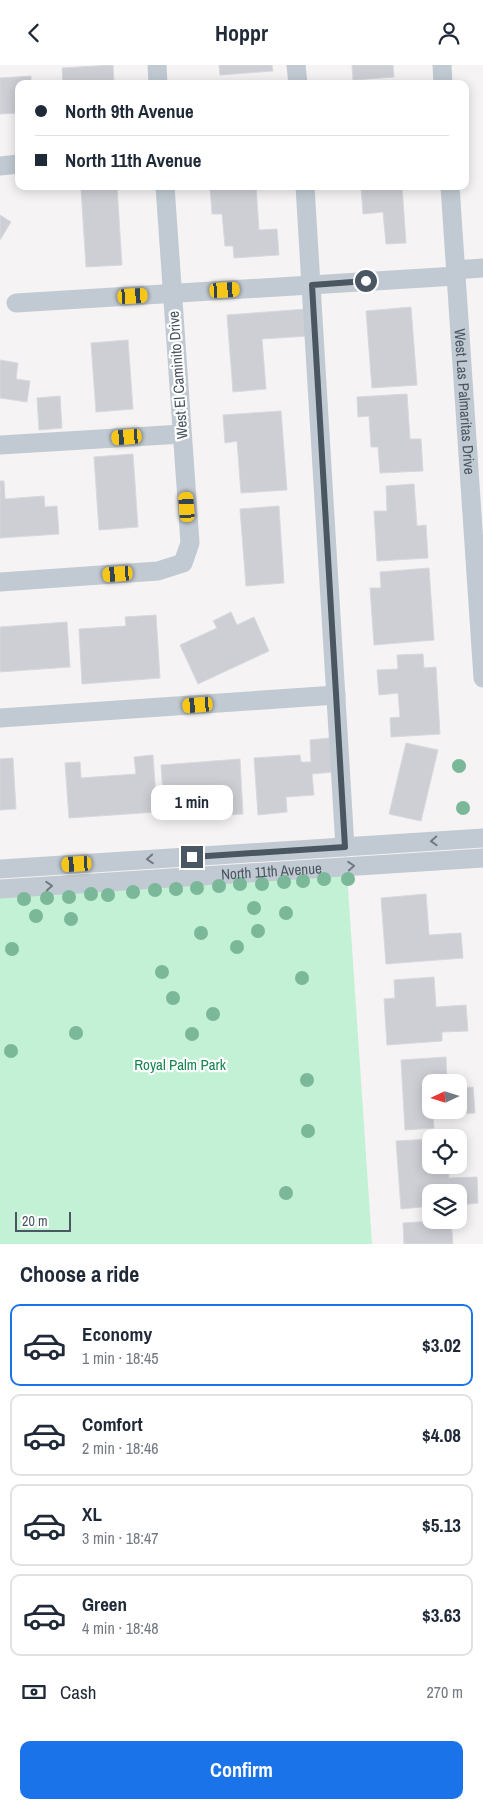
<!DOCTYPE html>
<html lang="en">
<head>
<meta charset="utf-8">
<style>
  :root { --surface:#fff; --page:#f6f6f7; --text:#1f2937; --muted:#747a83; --line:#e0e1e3; --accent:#1a73e8 }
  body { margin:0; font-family:"Archivo Narrow",sans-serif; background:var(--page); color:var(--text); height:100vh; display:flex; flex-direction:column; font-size:19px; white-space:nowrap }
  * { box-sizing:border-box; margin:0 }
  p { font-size:16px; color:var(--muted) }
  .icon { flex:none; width:28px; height:28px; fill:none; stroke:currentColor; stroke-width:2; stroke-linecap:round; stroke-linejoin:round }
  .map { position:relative; height:1179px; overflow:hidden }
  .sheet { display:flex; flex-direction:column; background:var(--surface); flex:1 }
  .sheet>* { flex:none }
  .guide { position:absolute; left:15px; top:15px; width:454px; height:110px; border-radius:10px; box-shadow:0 2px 12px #0003; display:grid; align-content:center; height:110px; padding:0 20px; background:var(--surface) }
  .needle { width:32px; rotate:266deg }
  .controls { position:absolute; left:422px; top:1009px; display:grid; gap:10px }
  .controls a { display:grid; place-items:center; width:45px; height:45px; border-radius:10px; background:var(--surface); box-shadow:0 2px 12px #0003; font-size:25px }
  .scale { position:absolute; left:15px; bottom:12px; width:56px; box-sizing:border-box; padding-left:5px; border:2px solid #4a5661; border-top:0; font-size:14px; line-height:18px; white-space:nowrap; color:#4a5661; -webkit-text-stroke:4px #fff; paint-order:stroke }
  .end { position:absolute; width:22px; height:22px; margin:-11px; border:6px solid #4a5661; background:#fff; box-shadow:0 0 0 2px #fff }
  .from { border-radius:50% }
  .bubble { position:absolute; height:35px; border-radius:10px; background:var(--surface); box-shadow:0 2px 12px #0003; font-size:16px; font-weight:700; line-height:35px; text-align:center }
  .car { position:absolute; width:15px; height:30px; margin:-15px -8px; border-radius:6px; box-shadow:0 0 4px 1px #0007; background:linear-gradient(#f5c518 24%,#345 0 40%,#f5c518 0 76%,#345 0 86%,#f5c518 0) }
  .guide b { display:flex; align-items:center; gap:18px; height:48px; font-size:19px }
  .guide b+b { border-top:1px solid var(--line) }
  .guide i { width:12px; height:12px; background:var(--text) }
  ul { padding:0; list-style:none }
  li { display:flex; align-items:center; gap:15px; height:82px; margin:0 10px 8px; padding:0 10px; border:2px solid var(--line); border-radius:10px }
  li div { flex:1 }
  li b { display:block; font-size:19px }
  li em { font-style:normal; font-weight:700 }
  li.current { border-color:var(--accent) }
  li>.icon { width:45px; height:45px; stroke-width:1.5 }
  h2 { padding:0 20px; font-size:22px; line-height:60px }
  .pay { display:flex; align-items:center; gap:12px; height:55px; padding:0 20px; font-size:19px }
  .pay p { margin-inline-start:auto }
  .button { display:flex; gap:10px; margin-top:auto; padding:10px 20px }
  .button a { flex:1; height:58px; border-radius:10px; background:var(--accent); color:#fff; font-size:20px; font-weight:700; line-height:58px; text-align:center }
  header { display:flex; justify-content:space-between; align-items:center; height:65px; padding:0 20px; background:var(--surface); font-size:22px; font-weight:700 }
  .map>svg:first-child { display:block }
</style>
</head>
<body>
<header><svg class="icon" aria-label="back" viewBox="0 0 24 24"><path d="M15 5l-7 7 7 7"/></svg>Hoppr<svg class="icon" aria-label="person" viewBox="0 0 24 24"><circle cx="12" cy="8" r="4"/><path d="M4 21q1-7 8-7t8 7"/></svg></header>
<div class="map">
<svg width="483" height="1179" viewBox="0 0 483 1179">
  <rect width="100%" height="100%" fill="#f5f3f3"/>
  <!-- green -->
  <path fill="#c3f1d5" d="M 347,808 L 372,1179 L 0,1179 L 0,831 Z"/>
  <!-- building -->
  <path fill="#cdcfd5" stroke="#d7d9de" d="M 113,0 L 114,19 L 63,19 L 62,3 Z
    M 219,0 L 272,0 L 273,6 L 220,10 Z
    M 352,0 L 393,0 L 394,12 L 353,15 Z
    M 31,11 L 31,19 L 19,19 L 19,48 L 0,49 L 0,13 Z
    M 117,121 L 122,200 L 86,202 L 81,124 Z
    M 210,121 L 256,121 L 259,165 L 277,164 L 279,190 L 234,193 L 233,181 L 225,181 L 222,149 L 212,149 Z
    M 361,121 L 402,121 L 406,178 L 386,179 L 383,147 L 363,149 Z
    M 0,150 L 11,157 L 0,175 Z
    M 411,242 L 417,320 L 372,323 L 366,246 Z
    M 306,244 L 308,271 L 262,274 L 266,324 L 233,327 L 227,250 Z
    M 128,275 L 133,344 L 96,347 L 91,278 Z
    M 0,295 L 18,298 L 16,314 L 30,316 L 27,337 L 0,333 Z
    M 407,329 L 410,374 L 421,374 L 423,406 L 380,408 L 378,382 L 371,382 L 369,351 L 358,352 L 357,332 Z
    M 60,331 L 62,363 L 39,365 L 37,333 Z
    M 281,346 L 287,425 L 241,428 L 237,376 L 225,378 L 223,350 Z
    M 133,389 L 138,462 L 99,465 L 94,392 Z
    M 0,416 L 4,416 L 5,434 L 44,431 L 45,442 L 57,441 L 59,469 L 0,473 Z
    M 414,419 L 417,461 L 426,460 L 428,493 L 377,496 L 374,446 L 387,446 L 386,421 Z
    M 279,441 L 284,518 L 246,521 L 240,444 Z
    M 429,503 L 434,575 L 374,580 L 370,523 L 381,523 L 380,507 Z
    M 231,547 L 237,560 L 254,552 L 269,586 L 198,619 L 180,580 L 217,563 L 213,556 Z
    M 156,550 L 160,613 L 82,619 L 79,564 L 126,561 L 125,552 Z
    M 67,557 L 70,602 L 0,607 L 0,562 Z
    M 423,589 L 424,603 L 436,602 L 440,669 L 391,672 L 390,653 L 400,652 L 398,628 L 379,630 L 377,605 L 398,604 L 397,590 Z
    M 330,673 L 333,707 L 312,709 L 314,730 L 286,732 L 287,747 L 258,750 L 254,693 L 300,690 L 301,697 L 311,697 L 310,675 Z
    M 406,678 L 438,685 L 421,756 L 389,749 Z
    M 153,690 L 157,747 L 69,753 L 65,698 L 80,697 L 81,713 L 136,709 L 134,692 Z
    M 13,693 L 16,744 L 0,745 L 0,694 Z
    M 240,694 L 243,749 L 212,751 L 212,742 L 164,745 L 161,700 Z
    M 426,829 L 429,870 L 461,868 L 463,893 L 386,899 L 381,833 Z
    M 434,912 L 436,942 L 466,940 L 468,966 L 442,967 L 442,976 L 387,980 L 384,934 L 395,933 L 394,915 Z
    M 446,992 L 447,1018 L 431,1018 L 431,1045 L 459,1045 L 459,1023 L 473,1022 L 475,1048 L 433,1050 L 434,1063 L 405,1065 L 401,995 Z
    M 431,1074 L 431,1100 L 448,1100 L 449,1113 L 477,1112 L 478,1138 L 459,1140 L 459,1128 L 431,1128 L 431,1141 L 401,1144 L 396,1076 Z
    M 451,1155 L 453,1179 L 404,1179 L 403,1158 Z"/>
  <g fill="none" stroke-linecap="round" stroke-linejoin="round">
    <!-- minor -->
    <g stroke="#c1cad2" stroke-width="19">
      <path d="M 157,0 L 158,19"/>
      <path d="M 296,0 L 298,19"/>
      <path d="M 442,0 L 443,19"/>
      <path d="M 0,101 L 19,99"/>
      <path d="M 305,121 L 345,782"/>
      <path id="s1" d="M 450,121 L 483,613"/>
      <path d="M 455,205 L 483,203"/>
      <path d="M 16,238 L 456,211"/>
      <path d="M 0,380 L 182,369"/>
      <path d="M 0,517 L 158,506 L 183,498 L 190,478 L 165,121"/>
      <path d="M 0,653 L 336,630"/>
      <path d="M 0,804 L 483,773"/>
      <path id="s2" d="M 0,824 L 483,793"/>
    </g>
  </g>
  <!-- trees -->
  <g fill="#7bb799">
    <circle cx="459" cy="701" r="7"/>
    <circle cx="463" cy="743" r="7"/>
    <circle cx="324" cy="814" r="7"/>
    <circle cx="348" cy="814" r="7"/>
    <circle cx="303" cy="816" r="7"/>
    <circle cx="284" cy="817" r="7"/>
    <circle cx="240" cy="819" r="7"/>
    <circle cx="262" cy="819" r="7"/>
    <circle cx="219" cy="821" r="7"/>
    <circle cx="197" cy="823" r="7"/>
    <circle cx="176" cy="824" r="7"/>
    <circle cx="155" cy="825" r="7"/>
    <circle cx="133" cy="827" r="7"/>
    <circle cx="91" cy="829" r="7"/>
    <circle cx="108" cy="830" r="7"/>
    <circle cx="69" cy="832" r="7"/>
    <circle cx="47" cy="833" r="7"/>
    <circle cx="24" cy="834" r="7"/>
    <circle cx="254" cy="843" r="7"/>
    <circle cx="286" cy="848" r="7"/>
    <circle cx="36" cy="851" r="7"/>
    <circle cx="71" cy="854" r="7"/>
    <circle cx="258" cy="866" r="7"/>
    <circle cx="201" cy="868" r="7"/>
    <circle cx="237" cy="882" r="7"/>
    <circle cx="12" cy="884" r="7"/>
    <circle cx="162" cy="907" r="7"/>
    <circle cx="302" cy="913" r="7"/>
    <circle cx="173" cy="933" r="7"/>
    <circle cx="213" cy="949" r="7"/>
    <circle cx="76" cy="968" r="7"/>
    <circle cx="192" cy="969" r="7"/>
    <circle cx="11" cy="986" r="7"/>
    <circle cx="307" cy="1015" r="7"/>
    <circle cx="308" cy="1066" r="7"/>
    <circle cx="286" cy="1128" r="7"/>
  </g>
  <!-- one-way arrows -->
  <defs><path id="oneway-chevron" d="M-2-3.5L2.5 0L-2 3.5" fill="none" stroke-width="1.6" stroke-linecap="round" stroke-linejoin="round" transform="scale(1.25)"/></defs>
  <g stroke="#6e7983">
    <use href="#oneway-chevron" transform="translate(434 776) rotate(177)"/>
    <use href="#oneway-chevron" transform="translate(150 794) rotate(176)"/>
    <use href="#oneway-chevron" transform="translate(351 801) rotate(-4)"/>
    <use href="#oneway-chevron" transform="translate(49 821) rotate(-4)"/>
  </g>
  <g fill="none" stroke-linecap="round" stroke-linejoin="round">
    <!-- route -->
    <path stroke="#4a5661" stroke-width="6" d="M 192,792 L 345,782 L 312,220 L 366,216"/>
  </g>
  <g text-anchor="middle" stroke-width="4.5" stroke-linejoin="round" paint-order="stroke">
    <!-- street labels -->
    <g font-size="15" fill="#4a5661" stroke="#fff">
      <text transform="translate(178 310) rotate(-94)" y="5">West El Caminito Drive</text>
      <text dy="5" stroke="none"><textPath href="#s1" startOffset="216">West Las Palmaritas Drive</textPath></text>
      <text dy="5" stroke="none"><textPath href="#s2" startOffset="272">North 11th Avenue</textPath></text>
    </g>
    <!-- park labels -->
    <g font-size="15" fill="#17864f" stroke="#fff">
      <text x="180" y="1005">Royal Palm Park</text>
    </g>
  </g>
</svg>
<div class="controls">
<a><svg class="needle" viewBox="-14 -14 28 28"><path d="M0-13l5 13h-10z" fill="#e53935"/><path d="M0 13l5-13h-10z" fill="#747a83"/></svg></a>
<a><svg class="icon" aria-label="locate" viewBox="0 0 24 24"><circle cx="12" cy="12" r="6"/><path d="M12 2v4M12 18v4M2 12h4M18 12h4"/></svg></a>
<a><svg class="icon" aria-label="layers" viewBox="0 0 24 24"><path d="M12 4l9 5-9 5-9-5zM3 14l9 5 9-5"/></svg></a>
</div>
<div class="scale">20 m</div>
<i class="end from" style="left:366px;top:216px"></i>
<i class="end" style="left:192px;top:792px"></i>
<div class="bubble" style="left:151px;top:720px;width:82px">1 min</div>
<i class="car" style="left:225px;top:225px;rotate:87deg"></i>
<i class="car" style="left:133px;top:231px;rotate:87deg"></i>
<i class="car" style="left:127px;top:372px;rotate:266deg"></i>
<i class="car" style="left:187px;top:442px;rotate:356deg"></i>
<i class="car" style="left:118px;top:509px;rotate:266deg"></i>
<i class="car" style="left:198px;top:640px;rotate:266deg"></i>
<i class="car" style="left:77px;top:799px;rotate:267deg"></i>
<div class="guide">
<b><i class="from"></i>North 9th Avenue</b>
<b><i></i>North 11th Avenue</b>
</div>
</div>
<section class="sheet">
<h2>Choose a ride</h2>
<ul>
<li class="current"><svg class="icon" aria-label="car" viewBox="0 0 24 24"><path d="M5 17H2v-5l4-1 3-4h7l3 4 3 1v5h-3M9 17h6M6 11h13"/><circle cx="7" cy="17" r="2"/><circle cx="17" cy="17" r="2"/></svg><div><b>Economy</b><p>1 min · 18:45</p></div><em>$3.02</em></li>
<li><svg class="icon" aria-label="car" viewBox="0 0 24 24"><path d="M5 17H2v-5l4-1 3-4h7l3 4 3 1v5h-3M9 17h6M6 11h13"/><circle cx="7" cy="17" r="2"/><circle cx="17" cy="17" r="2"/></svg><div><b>Comfort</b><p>2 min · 18:46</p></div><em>$4.08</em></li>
<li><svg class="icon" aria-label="car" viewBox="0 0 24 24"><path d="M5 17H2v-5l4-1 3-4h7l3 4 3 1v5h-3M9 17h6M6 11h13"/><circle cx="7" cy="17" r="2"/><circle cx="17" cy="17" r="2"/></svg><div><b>XL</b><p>3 min · 18:47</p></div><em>$5.13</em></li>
<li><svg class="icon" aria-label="car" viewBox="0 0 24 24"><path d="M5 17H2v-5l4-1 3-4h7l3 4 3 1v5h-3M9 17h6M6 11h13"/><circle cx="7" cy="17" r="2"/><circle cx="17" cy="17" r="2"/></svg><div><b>Green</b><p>4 min · 18:48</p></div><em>$3.63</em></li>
</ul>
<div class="pay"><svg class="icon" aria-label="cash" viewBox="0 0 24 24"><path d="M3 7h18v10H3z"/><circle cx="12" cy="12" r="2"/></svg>Cash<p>270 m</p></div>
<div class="button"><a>Confirm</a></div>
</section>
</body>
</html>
